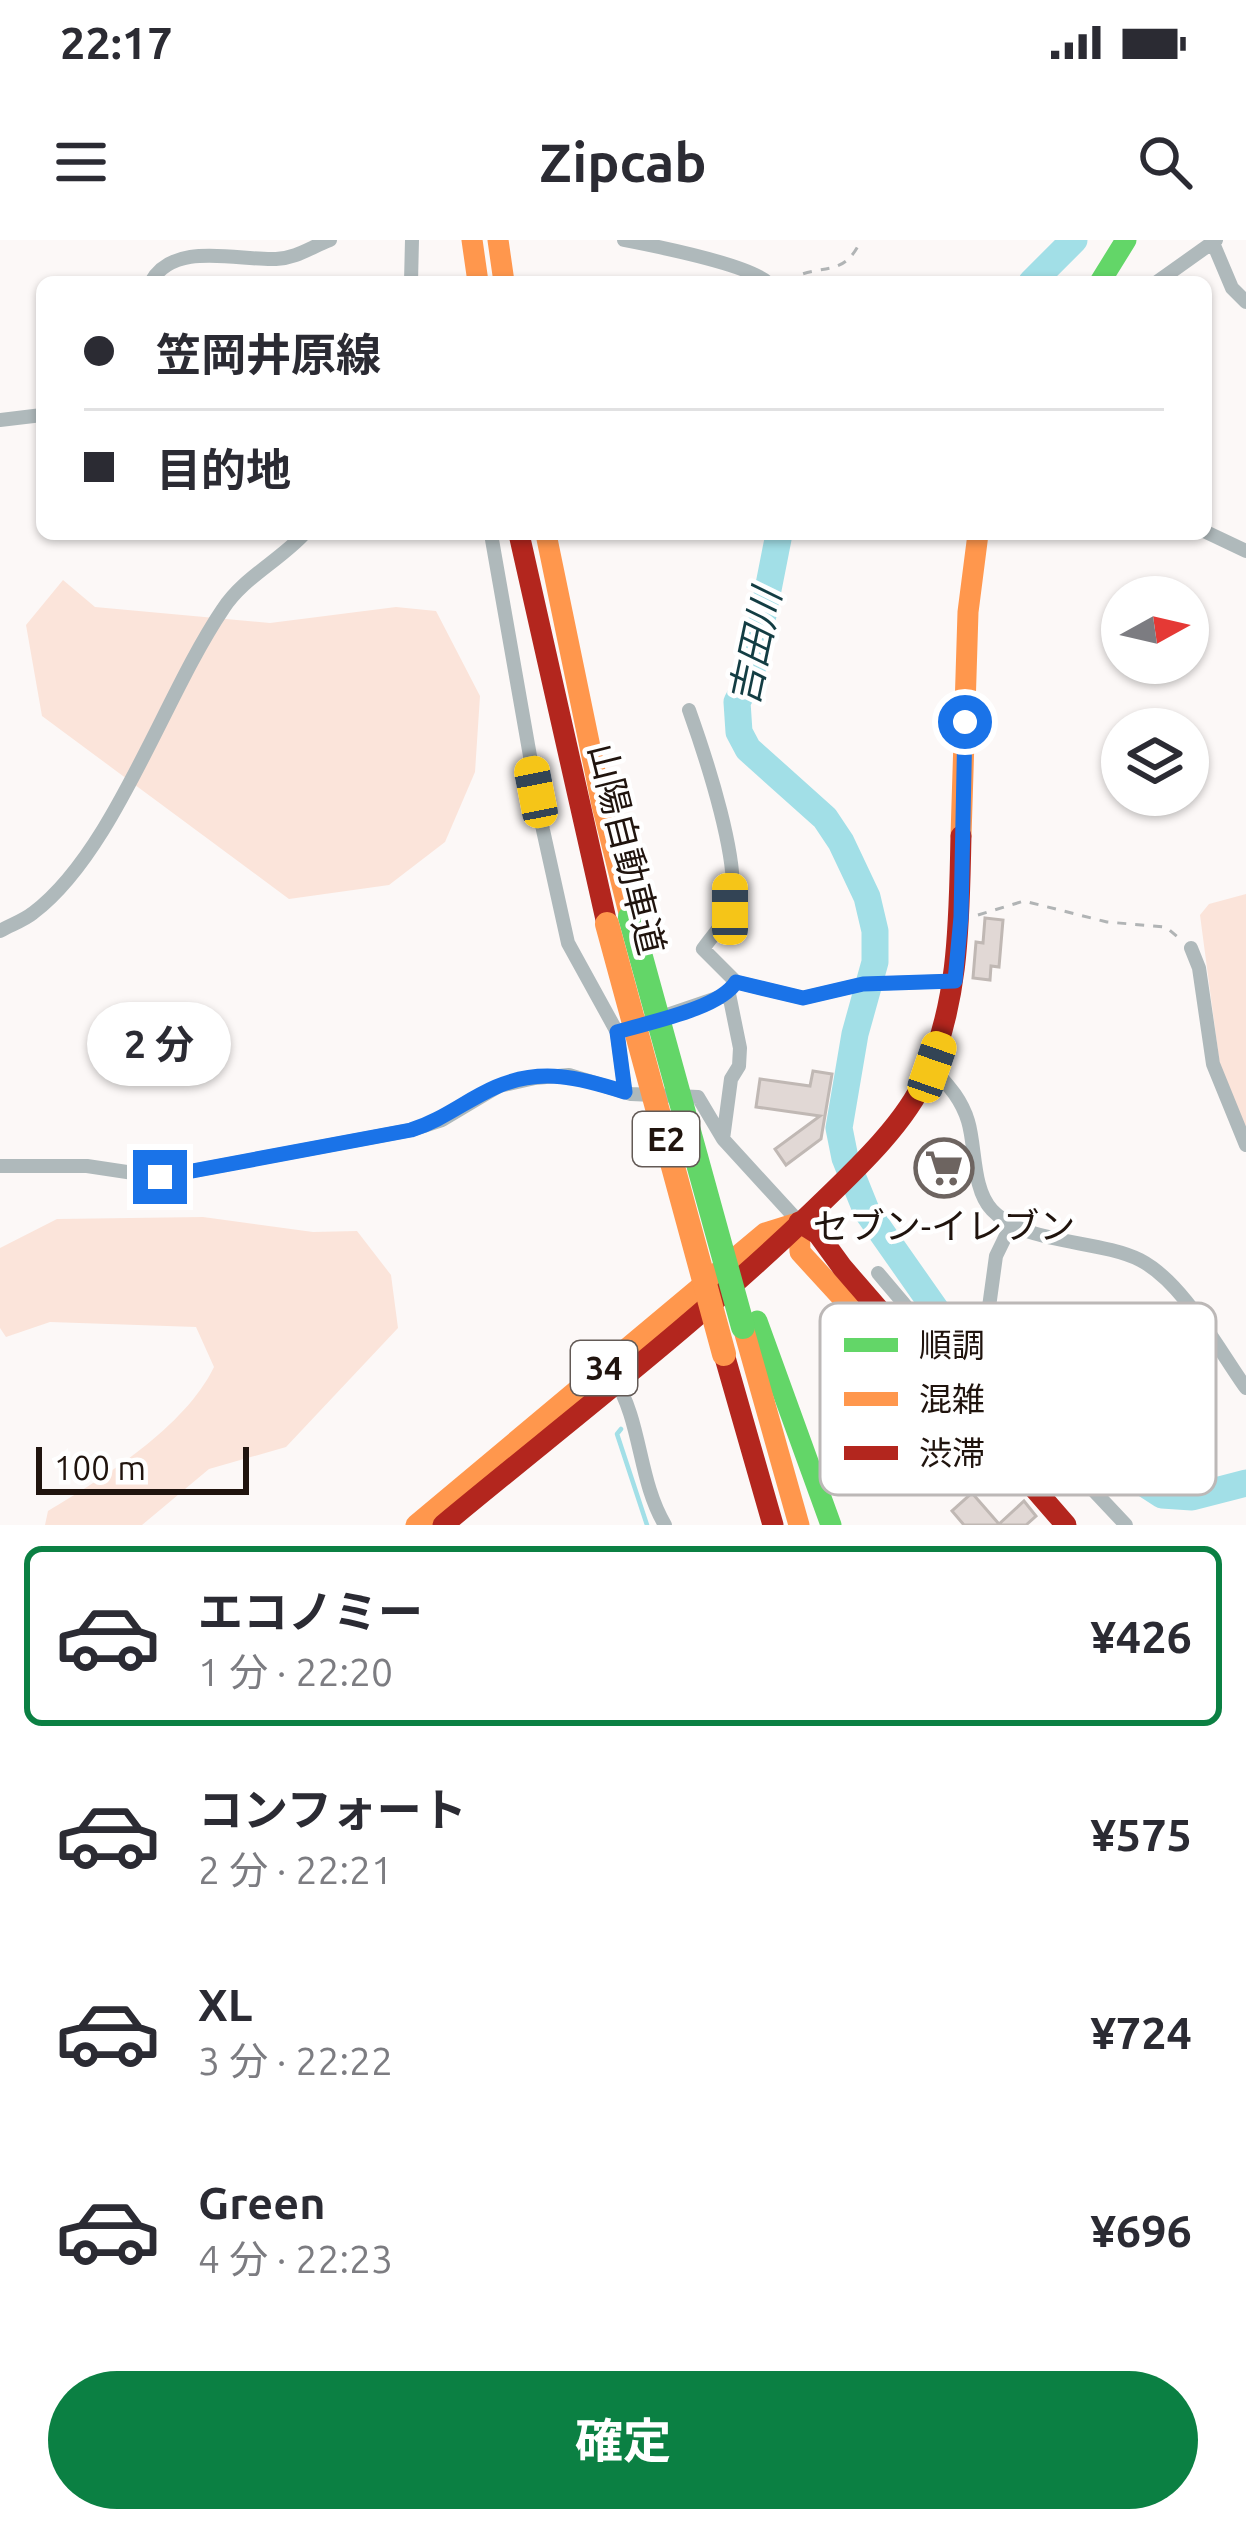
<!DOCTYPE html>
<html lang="ja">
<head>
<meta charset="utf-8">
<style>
  :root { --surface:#fff; --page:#f2f2f3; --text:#2b2b33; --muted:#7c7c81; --line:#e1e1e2; --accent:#0b8043 }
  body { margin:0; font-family:Ubuntu,"Noto Sans JP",sans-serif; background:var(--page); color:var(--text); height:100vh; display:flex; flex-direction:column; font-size:45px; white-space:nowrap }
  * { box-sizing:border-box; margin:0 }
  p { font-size:39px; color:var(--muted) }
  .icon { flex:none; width:66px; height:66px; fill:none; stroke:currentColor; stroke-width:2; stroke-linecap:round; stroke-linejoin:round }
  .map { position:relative; height:1285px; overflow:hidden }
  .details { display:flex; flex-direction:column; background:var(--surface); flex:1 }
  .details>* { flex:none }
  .banner { position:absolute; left:36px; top:36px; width:1176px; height:264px; border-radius:18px; box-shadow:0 3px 9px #0004; display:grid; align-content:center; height:264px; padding:0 48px; background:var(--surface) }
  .needle { width:78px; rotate:82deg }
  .tools { position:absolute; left:1101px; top:336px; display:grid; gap:24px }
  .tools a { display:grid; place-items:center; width:108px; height:108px; border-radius:50%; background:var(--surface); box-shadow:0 3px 9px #0004; font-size:60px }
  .scale { position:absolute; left:36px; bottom:30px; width:213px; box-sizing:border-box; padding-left:12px; border:6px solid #20140e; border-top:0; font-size:33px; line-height:42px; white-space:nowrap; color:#20140e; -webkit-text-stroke:9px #fff; paint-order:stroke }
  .end { position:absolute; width:54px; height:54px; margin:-27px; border:15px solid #1a73e8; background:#fff; box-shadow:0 0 0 6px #fff }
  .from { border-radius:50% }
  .bubble { position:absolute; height:84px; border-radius:42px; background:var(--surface); box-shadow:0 3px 9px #0004; font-size:39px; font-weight:700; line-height:84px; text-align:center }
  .car { position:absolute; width:36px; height:72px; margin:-36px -18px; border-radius:15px; box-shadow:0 0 9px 3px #0007; background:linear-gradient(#f5c518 24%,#345 0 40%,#f5c518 0 76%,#345 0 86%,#f5c518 0) }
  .banner b { display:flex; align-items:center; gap:42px; height:114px; font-size:45px }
  .banner b+b { border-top:3px solid var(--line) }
  .banner i { width:30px; height:30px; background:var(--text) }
  ul { padding:21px 0 0; list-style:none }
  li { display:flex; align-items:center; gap:36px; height:180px; margin:0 24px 18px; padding:0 24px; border:6px solid transparent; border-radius:18px }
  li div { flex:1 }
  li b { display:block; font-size:45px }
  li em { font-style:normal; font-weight:700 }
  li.selected { border-color:var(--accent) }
  li>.icon { width:108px; height:108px; stroke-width:1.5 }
  .primary-button { display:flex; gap:24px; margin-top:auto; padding:24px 48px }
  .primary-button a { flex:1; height:138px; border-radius:72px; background:var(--accent); color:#fff; font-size:48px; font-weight:700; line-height:138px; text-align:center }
  .status { display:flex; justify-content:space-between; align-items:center; height:84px; padding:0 60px; background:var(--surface); direction:ltr }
  .status svg { height:33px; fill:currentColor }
  header { display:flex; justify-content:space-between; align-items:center; height:156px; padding:0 48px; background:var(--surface); font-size:54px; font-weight:700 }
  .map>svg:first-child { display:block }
</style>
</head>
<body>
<div class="status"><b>22:17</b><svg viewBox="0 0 49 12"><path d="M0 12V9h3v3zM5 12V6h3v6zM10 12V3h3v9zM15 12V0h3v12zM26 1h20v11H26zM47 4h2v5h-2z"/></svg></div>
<header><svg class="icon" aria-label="menu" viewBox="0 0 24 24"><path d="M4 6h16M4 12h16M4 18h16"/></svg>Zipcab<svg class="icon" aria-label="search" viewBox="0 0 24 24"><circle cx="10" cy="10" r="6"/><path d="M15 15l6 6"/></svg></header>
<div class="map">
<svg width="1246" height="1285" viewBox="0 0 1246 1285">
  <rect width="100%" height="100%" fill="#fcf8f7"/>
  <!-- green -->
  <path fill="#fbe4da" d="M 63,340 L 95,367 L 270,383 L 396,367 L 436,371 L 480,456 L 475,532 L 445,602 L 389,645 L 289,659 L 42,476 L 26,385 Z
    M 1246,654 L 1246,896 L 1221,834 L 1200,675 L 1209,664 Z
    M 203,977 L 313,992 L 357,991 L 391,1035 L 398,1088 L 286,1207 L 209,1229 L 142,1285 L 45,1285 L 48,1271 C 105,1237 185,1187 214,1127 L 196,1087 L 50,1082 L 6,1097 L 0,1088 L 0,1008 L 57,979 Z"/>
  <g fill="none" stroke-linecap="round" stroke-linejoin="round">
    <!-- stream -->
    <path stroke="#a2dfe7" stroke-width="4.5" d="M 621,1189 L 617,1194 L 647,1285"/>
    <!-- river -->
    <path stroke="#a2dfe7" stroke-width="27" d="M 1032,42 L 1074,0
      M 779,294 L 751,436 L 737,462 L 739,492 L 748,509 L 825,578 L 841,602 L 867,657 L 875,691 L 875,722 L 855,794 L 839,888 L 845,918 L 866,970 L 969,1117 L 1051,1183 L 1162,1255 L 1192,1257 L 1246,1243"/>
  </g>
  <!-- building -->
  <path fill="#e1d8d5" stroke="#c0b8b4" stroke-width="3" d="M 985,678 L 1003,680 L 999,727 L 991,726 L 990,740 L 973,738 L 976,702 L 983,703 Z
    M 813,831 L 832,834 L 821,899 L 786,925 L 775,909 L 820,876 L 756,867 L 760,839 L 810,846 Z
    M 962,912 L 965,932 L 924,945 L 918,926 Z
    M 972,1253 L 999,1284 L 1024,1261 L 1036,1276 L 1026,1285 L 964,1285 L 952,1271 Z"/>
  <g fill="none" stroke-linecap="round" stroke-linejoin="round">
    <!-- path -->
    <path stroke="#b1b4b5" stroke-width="3" stroke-dasharray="9 9" stroke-linecap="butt" d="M 787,42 C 818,20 842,42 861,0
      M 978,675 L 1024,661 L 1107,682 L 1166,687 L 1181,700"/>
    <!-- street -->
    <path stroke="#afb9bb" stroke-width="14" d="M 624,0 C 655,6 746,24 767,42
      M 1213,3 L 1232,48 L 1246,62
      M 151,42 C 174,0 239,21 276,19 C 297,18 311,7 330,0
      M 411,42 L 412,0
      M 1157,42 L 1216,0
      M 0,180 L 42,175
      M 1206,292 L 1246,311
      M 491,294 L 543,590 L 568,703 L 617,792 L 729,754 L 740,808 L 739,826 L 731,839 L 723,899 L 799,982
      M 689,470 C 704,512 744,630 730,670 C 725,683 711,697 703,709 L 736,742
      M 0,691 C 10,685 23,681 33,673 C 114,612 164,456 223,369 C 243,338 279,321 304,294
      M 1191,708 L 1199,728 L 1213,824 L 1246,905
      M 731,749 L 736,742 L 803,758 L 863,744 L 955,741
      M 617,792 L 625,852
      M 932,827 C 947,844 961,858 968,881 C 976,907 972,949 992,970 C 1025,1005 1098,999 1140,1020 C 1183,1042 1218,1109 1246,1148
      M 0,926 L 87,926 L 160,937 L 411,890 L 442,880 L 499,846 L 535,838 L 569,835 L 631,854 L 698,857 L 723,899
      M 1012,983 L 996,1016 L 989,1067 L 980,1083 L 949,1117 L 1046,1200 L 1126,1285
      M 878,1033 L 949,1117
      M 614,1138 C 642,1182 638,1240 665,1285"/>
    <!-- fast -->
    <path stroke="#63d668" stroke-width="21" d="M 1100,42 L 1126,0
      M 757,1081 L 831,1285"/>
    <!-- slow -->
    <path stroke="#ff974d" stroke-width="21" d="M 472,0 L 478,42
      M 498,0 L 504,42
      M 546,294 L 602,565 L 630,677
      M 961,596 L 968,372 L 978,294
      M 799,982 L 800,1012 L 922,1145
      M 743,1087 L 799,1285
      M 416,1285 L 765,993 L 794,984"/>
    <!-- jam -->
    <path stroke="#b3261e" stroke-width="21" d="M 519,294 L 607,684
      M 799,982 L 818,994 L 842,1027 L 1066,1285
      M 724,1114 L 773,1285
      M 443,1285 C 567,1182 697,1083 813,971 C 850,935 905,885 925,838 C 960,760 959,679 961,596"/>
    <!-- fast-bridge -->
    <path stroke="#63d668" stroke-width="24" d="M 630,677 L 743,1087"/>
    <!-- slow-bridge -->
    <path stroke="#ff974d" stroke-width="24" d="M 607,684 L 724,1114"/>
  </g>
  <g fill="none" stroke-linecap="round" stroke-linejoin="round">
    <!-- route -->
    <path stroke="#1a73e8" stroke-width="15" d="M 160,937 L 411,890 C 443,880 466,860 496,847 C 541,827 581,838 625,852 L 617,792 C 649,782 719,769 736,742 L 803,758 L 863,744 L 955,741 L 961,677 L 965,482"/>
  </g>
  <!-- icons -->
  <defs>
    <symbol id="supermarket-ring" viewBox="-11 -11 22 22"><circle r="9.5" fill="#fff" stroke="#6d6460" stroke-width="1.5"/><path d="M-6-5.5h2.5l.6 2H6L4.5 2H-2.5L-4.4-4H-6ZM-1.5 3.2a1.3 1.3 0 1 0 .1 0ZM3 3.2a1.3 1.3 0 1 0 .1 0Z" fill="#6d6460"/></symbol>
  </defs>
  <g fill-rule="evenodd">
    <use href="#supermarket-ring" x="911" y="895" width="66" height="66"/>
  </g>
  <g text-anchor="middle" stroke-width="9" stroke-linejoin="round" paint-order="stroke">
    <!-- shield labels -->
    <g fill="#fff" stroke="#635a56" stroke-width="3">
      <rect x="633" y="872" width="66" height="54" rx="9"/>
      <rect x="571" y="1101" width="66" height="54" rx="9"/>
    </g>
    <g font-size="33" font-weight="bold" fill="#20140e">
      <text x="666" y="911">E2</text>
      <text x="604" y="1140">34</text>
    </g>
    <!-- street labels -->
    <g font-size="36" fill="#20140e" stroke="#fff">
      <text transform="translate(627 609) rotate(76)" y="13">山陽自動車道</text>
    </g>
    <!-- poi labels -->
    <g font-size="36" fill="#20140e" stroke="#fff">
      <text x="944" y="999">セブン-イレブン</text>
    </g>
    <!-- water labels -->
    <g font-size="39" font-style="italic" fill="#133d43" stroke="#fff">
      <text transform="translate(755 407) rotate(-78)" y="14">吉田川</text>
    </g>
  </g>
  <!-- legend -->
  <rect x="820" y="1063" width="396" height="192" rx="18" fill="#fff" stroke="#bcb8b7" stroke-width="3"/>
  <rect x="844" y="1098" width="54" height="14" fill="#63d668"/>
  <rect x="844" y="1152" width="54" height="14" fill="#ff974d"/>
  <rect x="844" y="1206" width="54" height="14" fill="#b3261e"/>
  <g font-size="33" fill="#20140e">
    <text x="919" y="1117">順調</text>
    <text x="919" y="1171">混雑</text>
    <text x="919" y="1225">渋滞</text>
  </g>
</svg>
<div class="tools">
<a><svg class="needle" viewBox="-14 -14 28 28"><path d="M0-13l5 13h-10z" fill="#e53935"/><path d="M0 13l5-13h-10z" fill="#7c7c81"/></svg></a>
<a><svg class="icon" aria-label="layers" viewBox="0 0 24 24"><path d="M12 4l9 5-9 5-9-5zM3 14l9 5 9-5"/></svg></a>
</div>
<div class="scale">100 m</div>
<i class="end from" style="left:965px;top:482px"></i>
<i class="end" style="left:160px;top:937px"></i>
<div class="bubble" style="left:87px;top:762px;width:144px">2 分</div>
<i class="car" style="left:536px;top:552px;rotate:349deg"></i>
<i class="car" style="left:730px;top:669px;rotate:0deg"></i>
<i class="car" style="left:932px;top:827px;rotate:19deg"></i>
<div class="banner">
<b><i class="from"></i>笠岡井原線</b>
<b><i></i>目的地</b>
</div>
</div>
<section class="details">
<ul>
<li class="selected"><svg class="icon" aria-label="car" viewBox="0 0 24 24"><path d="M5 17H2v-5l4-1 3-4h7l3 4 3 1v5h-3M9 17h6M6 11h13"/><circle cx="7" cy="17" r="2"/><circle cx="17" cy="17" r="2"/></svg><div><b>エコノミー</b><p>1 分 · 22:20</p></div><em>¥426</em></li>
<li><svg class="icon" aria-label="car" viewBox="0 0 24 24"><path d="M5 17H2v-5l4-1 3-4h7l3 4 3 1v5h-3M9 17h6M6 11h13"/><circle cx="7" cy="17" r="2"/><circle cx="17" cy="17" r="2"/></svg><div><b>コンフォート</b><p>2 分 · 22:21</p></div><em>¥575</em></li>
<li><svg class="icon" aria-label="car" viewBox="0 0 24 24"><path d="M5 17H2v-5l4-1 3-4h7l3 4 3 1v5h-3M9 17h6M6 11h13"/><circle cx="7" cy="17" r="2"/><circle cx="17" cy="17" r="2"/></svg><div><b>XL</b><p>3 分 · 22:22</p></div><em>¥724</em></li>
<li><svg class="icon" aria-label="car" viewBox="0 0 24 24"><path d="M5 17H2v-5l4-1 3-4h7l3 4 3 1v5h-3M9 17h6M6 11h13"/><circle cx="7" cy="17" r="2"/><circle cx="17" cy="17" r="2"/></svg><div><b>Green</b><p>4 分 · 22:23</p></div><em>¥696</em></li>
</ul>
<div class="primary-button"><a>確定</a></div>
</section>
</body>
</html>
